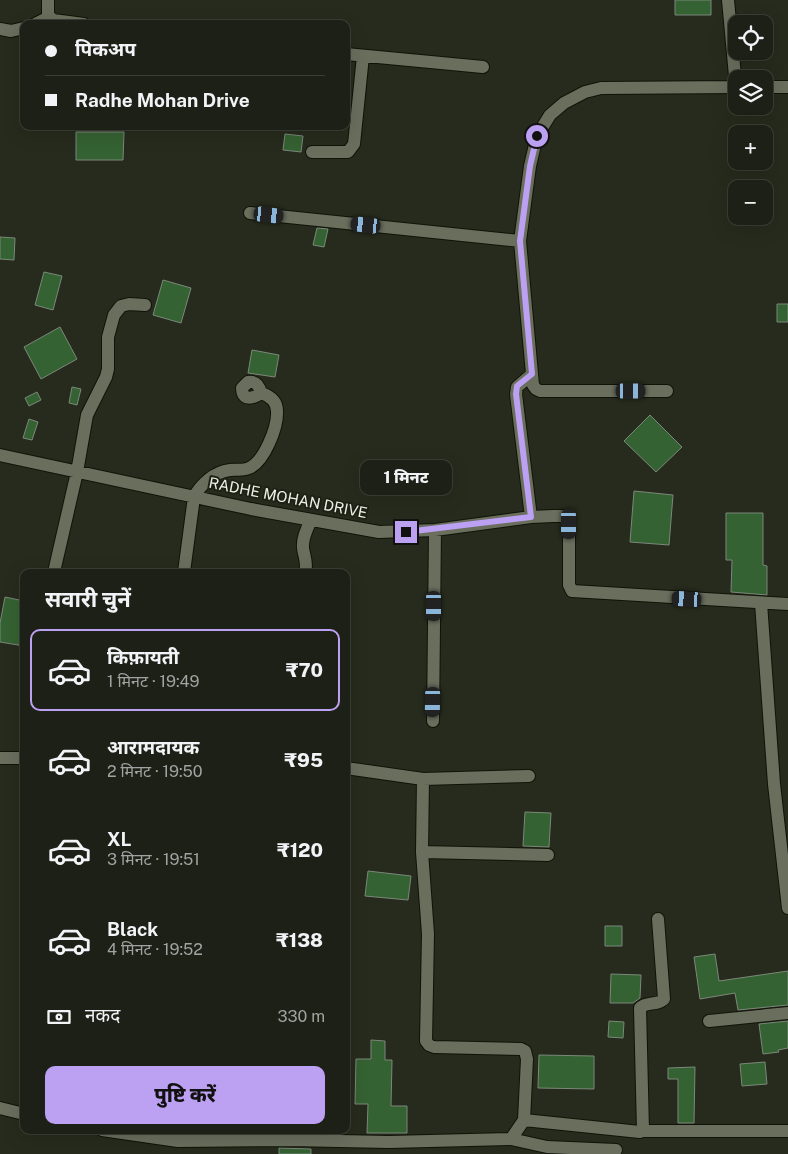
<!DOCTYPE html>
<html lang="hi">
<head>
<meta charset="utf-8">
<style>
  :root { --surface:#1d2016; --page:#25281f; --text:#f1f3f6; --muted:#a0a3a1; --line:#3b3e35; --accent:#bca0f2 }
  body { margin:0; font-family:"Public Sans","Noto Sans Devanagari",sans-serif; background:var(--page); color:var(--text); height:100vh; display:flex; flex-direction:column; font-size:19px; white-space:nowrap }
  * { box-sizing:border-box; margin:0 }
  p { font-size:16px; color:var(--muted) }
  .icon { flex:none; width:28px; height:28px; fill:none; stroke:currentColor; stroke-width:2; stroke-linecap:round; stroke-linejoin:round }
  .map { position:relative; flex:1; overflow:hidden }
  .panel { position:absolute; left:20px; top:569px; width:330px; height:565px; display:flex; flex-direction:column; background:var(--surface); border-radius:10px; box-shadow:0 5px 20px #0002,0 0 0 1px var(--line) }
  .panel>* { flex:none }
  .guide { position:absolute; left:20px; top:20px; width:330px; height:110px; border-radius:10px; box-shadow:0 5px 20px #0002,0 0 0 1px var(--line); display:grid; align-content:center; height:110px; padding:0 25px; background:var(--surface) }
  .controls { position:absolute; left:728px; top:15px; display:grid; gap:10px }
  .controls a { display:grid; place-items:center; width:45px; height:45px; border-radius:10px; background:var(--surface); box-shadow:0 5px 20px #0002,0 0 0 1px var(--line); font-size:25px }
  .end { position:absolute; width:22px; height:22px; margin:-11px; border:6px solid #bca0f2; background:#111; box-shadow:0 0 0 2px #111 }
  .from { border-radius:50% }
  .bubble { position:absolute; height:35px; border-radius:10px; background:var(--surface); box-shadow:0 5px 20px #0002,0 0 0 1px var(--line); font-size:16px; font-weight:800; line-height:35px; text-align:center }
  .car { position:absolute; width:15px; height:30px; margin:-15px -8px; border-radius:6px; box-shadow:0 0 4px 1px #0007; background:linear-gradient(#222 24%,#8ab4d8 0 40%,#222 0 76%,#8ab4d8 0 86%,#222 0) }
  .guide b { display:flex; align-items:center; gap:18px; height:48px; font-size:19px }
  .guide b+b { border-top:1px solid var(--line) }
  .guide i { width:12px; height:12px; background:var(--text) }
  ul { padding:0; list-style:none }
  li { display:flex; align-items:center; gap:15px; height:82px; margin:0 10px 8px; padding:0 15px; border:2px solid transparent; border-radius:10px }
  li div { flex:1 }
  li b { display:block; font-size:19px }
  li em { font-style:normal; font-weight:800 }
  li.active { border-color:var(--accent) }
  li>.icon { width:45px; height:45px; stroke-width:1.5 }
  h2 { padding:0 25px; font-size:22px; line-height:60px }
  .pay { display:flex; align-items:center; gap:12px; height:55px; padding:0 25px; font-size:19px }
  .pay p { margin-inline-start:auto }
  .primary-button { display:flex; gap:10px; margin-top:auto; padding:10px 25px }
  .primary-button a { flex:1; height:58px; border-radius:10px; background:var(--accent); color:#111; font-size:20px; font-weight:800; line-height:58px; text-align:center }
  .map>svg:first-child { display:block }
</style>
</head>
<body>
<div class="map">
<svg width="788" height="1154" viewBox="0 0 788 1154">
  <rect width="100%" height="100%" fill="#272b1d"/>
  <!-- building -->
  <path fill="#356232" stroke="#7b887a" d="M 675,0 L 711,0 L 711,15 L 675,15 Z
    M 76,132 L 124,132 L 123,160 L 76,160 Z
    M 285,134 L 303,136 L 301,152 L 283,150 Z
    M 317,228 L 328,229 L 324,247 L 313,245 Z
    M 0,237 L 15,238 L 14,260 L 0,259 Z
    M 44,272 L 62,276 L 53,310 L 35,305 Z
    M 163,280 L 191,288 L 181,323 L 153,315 Z
    M 777,304 L 788,304 L 788,322 L 777,322 Z
    M 60,327 L 77,359 L 41,379 L 24,347 Z
    M 252,350 L 279,355 L 275,377 L 248,373 Z
    M 72,387 L 81,389 L 77,405 L 69,403 Z
    M 37,392 L 41,400 L 29,406 L 25,398 Z
    M 650,415 L 682,447 L 656,472 L 624,441 Z
    M 29,419 L 38,422 L 32,440 L 23,438 Z
    M 634,491 L 673,495 L 669,545 L 630,542 Z
    M 726,513 L 763,513 L 763,565 L 767,566 L 767,595 L 731,592 L 732,560 L 726,560 Z
    M 5,597 L 24,601 L 24,646 L 0,642 L 0,623 Z
    M 525,812 L 551,813 L 549,847 L 523,846 Z
    M 368,871 L 411,876 L 408,900 L 365,896 Z
    M 605,926 L 622,926 L 622,946 L 605,946 Z
    M 715,954 L 719,981 L 788,971 L 788,1005 L 738,1010 L 735,993 L 700,999 L 694,957 Z
    M 611,974 L 641,975 L 640,998 L 633,1003 L 610,1003 Z
    M 609,1021 L 624,1022 L 623,1038 L 608,1037 Z
    M 788,1021 L 788,1048 L 778,1050 L 779,1052 L 763,1054 L 759,1024 Z
    M 371,1040 L 385,1041 L 385,1060 L 392,1060 L 391,1106 L 407,1106 L 407,1133 L 367,1133 L 368,1104 L 355,1104 L 356,1059 L 371,1059 Z
    M 539,1055 L 594,1056 L 594,1089 L 538,1088 Z
    M 765,1062 L 767,1084 L 742,1086 L 740,1064 Z
    M 695,1067 L 694,1123 L 678,1123 L 678,1079 L 668,1079 L 668,1068 Z
    M 279,1148 L 311,1149 L 311,1154 L 279,1154 Z"/>
  <g fill="none" stroke-linecap="round" stroke-linejoin="round">
    <defs>
      <path id="minor" d="M 48,0 L 48,15 L 53,20 L 84,24
        M 728,0 L 736,87
        M 35,24 L 49,17
        M 0,29 L 11,31 L 24,28
        M 346,54 L 483,67
        M 764,87 L 788,87
        M 312,152 L 348,152 L 354,144 L 363,56
        M 250,213 L 520,241
        M 667,391 L 540,391 L 536,389 L 533,385 L 520,241 L 530,166 L 537,136 L 550,115 L 564,103 L 585,92 L 601,88 L 736,87
        M 0,455 L 251,509 L 379,532 L 435,530 L 531,517 L 553,516 L 562,516 L 567,519 L 569,524 L 569,585 L 572,591 L 788,604
        M 531,517 L 516,394 L 517,387 L 532,374
        M 54,572 L 77,472 L 87,415 L 106,377 L 108,369 L 108,337 L 114,315 L 121,306 L 129,304 L 145,305
        M 184,572 L 194,497 C 201,484 214,472 230,470 C 236,469 243,471 249,468 C 264,462 278,427 277,411 C 277,401 270,396 261,393 C 259,385 256,381 248,382 L 242,388 C 242,401 253,399 261,393
        M 305,572 C 308,563 304,557 303,548 C 302,538 307,529 311,520
        M 761,603 L 774,784 L 788,908
        M 433,721 L 435,530
        M 0,758 L 24,758
        M 346,768 L 423,779 L 422,852 L 428,934 L 426,1041 L 429,1045 L 434,1047 L 521,1049 L 525,1051 L 527,1059 L 524,1120
        M 423,779 L 529,776
        M 422,852 L 548,855
        M 709,1021 L 788,1013
        M 0,1108 L 24,1114
        M 102,1130 L 178,1141 L 289,1140 L 389,1142 L 511,1139 L 547,1147 L 616,1150
        M 642,1131 L 788,1131
        M 511,1139 L 524,1120 L 640,1132 L 643,1130 L 640,1008 C 646,1001 658,1006 664,999 L 658,919"/>
    </defs>
    <!-- minor casing -->
    <use href="#minor" stroke="#101307" stroke-width="14"/>
    <!-- minor -->
    <use href="#minor" stroke="#696e5d" stroke-width="12"/>
  </g>
  <g fill="none" stroke-linecap="round" stroke-linejoin="round">
    <!-- route -->
    <path stroke="#bca0f2" stroke-width="6" d="M 406,532 L 531,517 L 516,394 L 517,386 L 532,374 L 520,241 L 530,166 L 537,136"/>
  </g>
  <g text-anchor="middle" stroke-width="4" stroke-linejoin="round" paint-order="stroke">
    <!-- street labels -->
    <g font-size="15" fill="#eef1e7" stroke="#1e2114">
      <text transform="translate(288 498) rotate(11)" y="5">RADHE MOHAN DRIVE</text>
    </g>
  </g>
</svg>
<div class="controls">
<a><svg class="icon" aria-label="locate" viewBox="0 0 24 24"><circle cx="12" cy="12" r="6"/><path d="M12 2v4M12 18v4M2 12h4M18 12h4"/></svg></a>
<a><svg class="icon" aria-label="layers" viewBox="0 0 24 24"><path d="M12 4l9 5-9 5-9-5zM3 14l9 5 9-5"/></svg></a>
<a>+</a>
<a>−</a>
</div>
<i class="end from" style="left:537px;top:136px"></i>
<i class="end" style="left:406px;top:532px"></i>
<div class="bubble" style="left:360px;top:460px;width:92px">1 मिनट</div>
<i class="car" style="left:269px;top:215px;rotate:96deg"></i>
<i class="car" style="left:366px;top:225px;rotate:276deg"></i>
<i class="car" style="left:631px;top:391px;rotate:90deg"></i>
<i class="car" style="left:569px;top:524px;rotate:180deg"></i>
<i class="car" style="left:687px;top:599px;rotate:273deg"></i>
<i class="car" style="left:434px;top:606px;rotate:180deg"></i>
<i class="car" style="left:433px;top:702px;rotate:181deg"></i>
<div class="guide">
<b><i class="from"></i>पिकअप</b>
<b><i></i>Radhe Mohan Drive</b>
</div>
<section class="panel">
<h2>सवारी चुनें</h2>
<ul>
<li class="active"><svg class="icon" aria-label="car" viewBox="0 0 24 24"><path d="M5 17H2v-5l4-1 3-4h7l3 4 3 1v5h-3M9 17h6M6 11h13"/><circle cx="7" cy="17" r="2"/><circle cx="17" cy="17" r="2"/></svg><div><b>किफ़ायती</b><p>1 मिनट · 19:49</p></div><em>₹70</em></li>
<li><svg class="icon" aria-label="car" viewBox="0 0 24 24"><path d="M5 17H2v-5l4-1 3-4h7l3 4 3 1v5h-3M9 17h6M6 11h13"/><circle cx="7" cy="17" r="2"/><circle cx="17" cy="17" r="2"/></svg><div><b>आरामदायक</b><p>2 मिनट · 19:50</p></div><em>₹95</em></li>
<li><svg class="icon" aria-label="car" viewBox="0 0 24 24"><path d="M5 17H2v-5l4-1 3-4h7l3 4 3 1v5h-3M9 17h6M6 11h13"/><circle cx="7" cy="17" r="2"/><circle cx="17" cy="17" r="2"/></svg><div><b>XL</b><p>3 मिनट · 19:51</p></div><em>₹120</em></li>
<li><svg class="icon" aria-label="car" viewBox="0 0 24 24"><path d="M5 17H2v-5l4-1 3-4h7l3 4 3 1v5h-3M9 17h6M6 11h13"/><circle cx="7" cy="17" r="2"/><circle cx="17" cy="17" r="2"/></svg><div><b>Black</b><p>4 मिनट · 19:52</p></div><em>₹138</em></li>
</ul>
<div class="pay"><svg class="icon" aria-label="cash" viewBox="0 0 24 24"><path d="M3 7h18v10H3z"/><circle cx="12" cy="12" r="2"/></svg>नकद<p>330 m</p></div>
<div class="primary-button"><a>पुष्टि करें</a></div>
</section>
</div>
</body>
</html>
